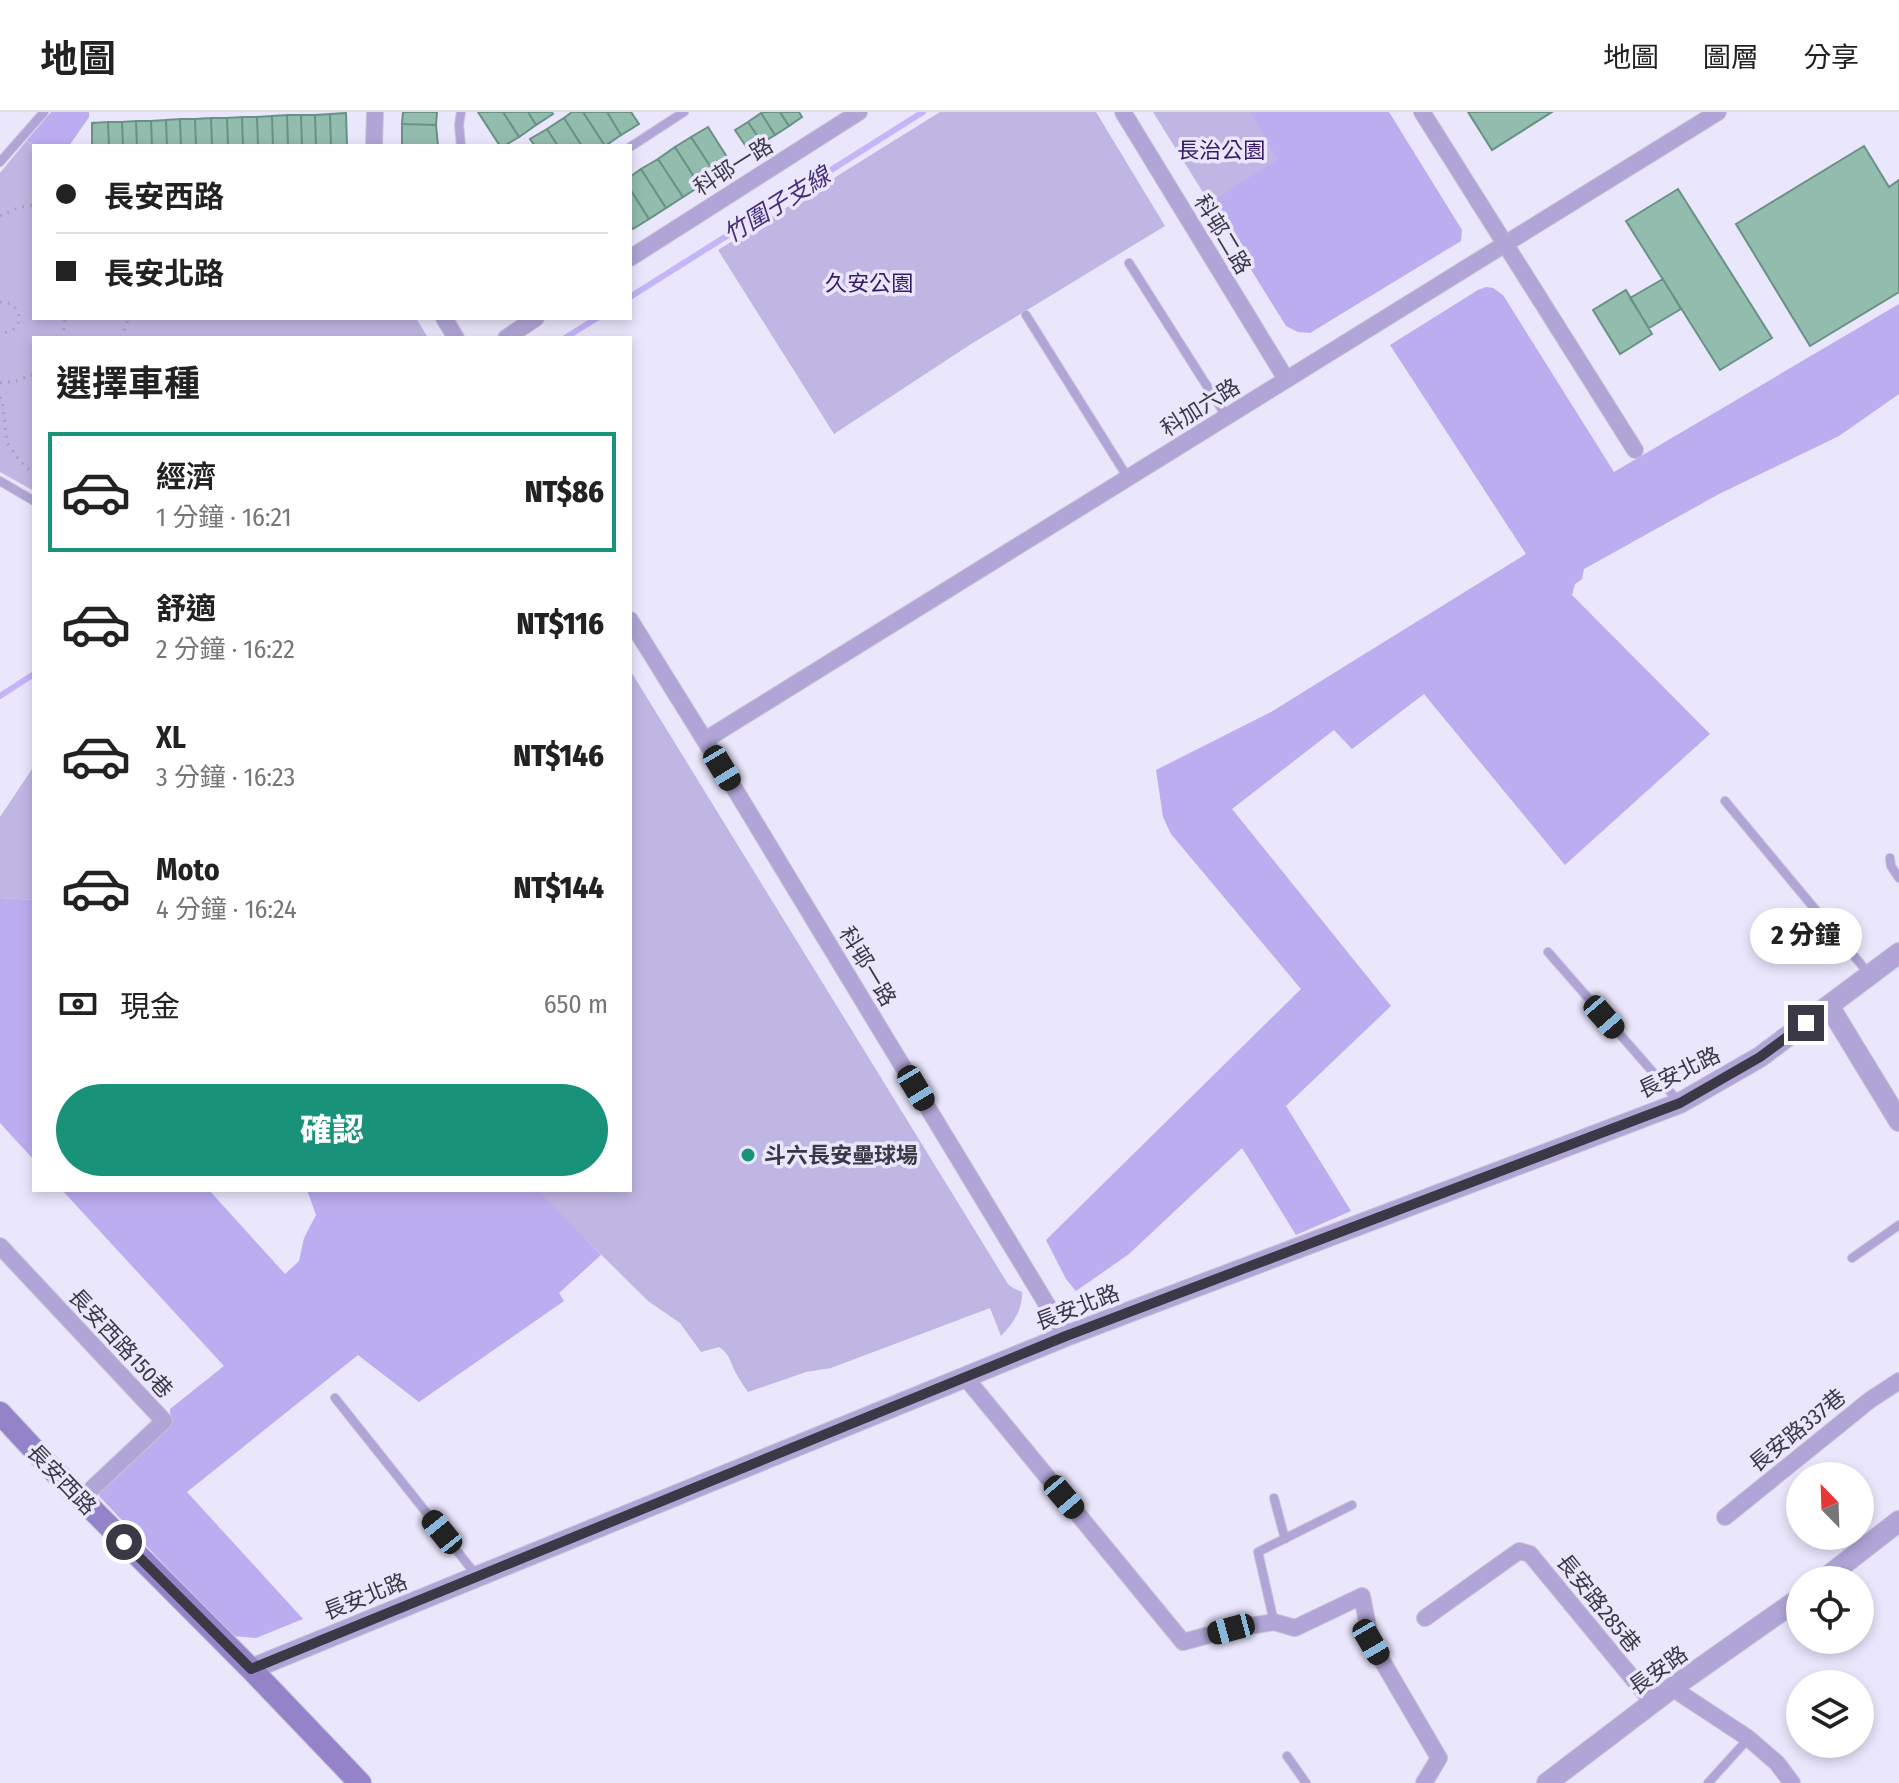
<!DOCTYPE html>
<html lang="zh-TW">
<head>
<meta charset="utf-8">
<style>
  :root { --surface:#fff; --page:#f6f6f6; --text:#222; --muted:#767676; --line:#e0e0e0; --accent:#189278 }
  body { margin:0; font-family:"Fira Sans Condensed","Noto Sans TC",sans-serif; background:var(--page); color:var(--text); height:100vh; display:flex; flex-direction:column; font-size:30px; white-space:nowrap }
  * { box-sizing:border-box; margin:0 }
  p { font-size:26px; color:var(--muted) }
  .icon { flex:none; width:44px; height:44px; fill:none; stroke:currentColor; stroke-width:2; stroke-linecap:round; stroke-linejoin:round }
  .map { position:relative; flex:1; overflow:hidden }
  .drawer { position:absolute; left:32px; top:224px; width:600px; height:856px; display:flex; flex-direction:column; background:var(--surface); border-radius:0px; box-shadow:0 4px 12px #0003 }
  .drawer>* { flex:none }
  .banner { position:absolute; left:32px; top:32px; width:600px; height:176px; border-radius:0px; box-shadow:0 4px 12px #0003; display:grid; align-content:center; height:176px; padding:0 24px; background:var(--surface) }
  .needle { width:52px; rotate:337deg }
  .fabs { position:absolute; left:1786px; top:1350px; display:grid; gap:16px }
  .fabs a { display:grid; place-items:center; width:88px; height:88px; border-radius:50%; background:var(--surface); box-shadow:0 4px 12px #0003; font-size:40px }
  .end { position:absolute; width:36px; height:36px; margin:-18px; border:10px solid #3c3946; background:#fff; box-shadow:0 0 0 4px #fff }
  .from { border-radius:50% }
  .bubble { position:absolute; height:56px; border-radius:28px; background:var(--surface); box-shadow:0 4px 12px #0003; font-size:26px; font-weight:800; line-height:56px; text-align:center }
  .car { position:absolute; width:24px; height:48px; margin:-24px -12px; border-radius:10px; box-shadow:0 0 6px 2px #0007; background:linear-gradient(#222 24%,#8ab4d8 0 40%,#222 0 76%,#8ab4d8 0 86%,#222 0) }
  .banner b { display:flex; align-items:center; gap:28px; height:76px; font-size:30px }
  .banner b+b { border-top:2px solid var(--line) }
  .banner i { width:20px; height:20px; background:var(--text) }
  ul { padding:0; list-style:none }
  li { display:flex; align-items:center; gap:24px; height:120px; margin:0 16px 12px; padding:0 8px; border:4px solid transparent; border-radius:0px }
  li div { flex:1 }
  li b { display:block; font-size:30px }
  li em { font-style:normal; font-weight:800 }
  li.on { border-color:var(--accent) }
  li>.icon { width:72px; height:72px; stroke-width:1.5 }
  h2 { padding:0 24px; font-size:36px; line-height:96px }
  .pay { display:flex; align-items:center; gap:20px; height:88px; padding:0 24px; font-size:30px }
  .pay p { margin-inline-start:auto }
  .primary-button { display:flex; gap:16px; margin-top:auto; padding:16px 24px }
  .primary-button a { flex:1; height:92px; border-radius:48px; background:var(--accent); color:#fff; font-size:32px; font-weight:800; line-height:92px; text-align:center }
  header { display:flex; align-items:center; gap:48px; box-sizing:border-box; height:112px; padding:0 40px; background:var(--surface); border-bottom:2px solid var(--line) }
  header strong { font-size:38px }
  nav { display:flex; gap:44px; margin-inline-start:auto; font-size:28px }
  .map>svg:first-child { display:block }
</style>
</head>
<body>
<header>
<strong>地圖</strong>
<nav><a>地圖</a><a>圖層</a><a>分享</a></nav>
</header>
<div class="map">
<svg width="1899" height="1671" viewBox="0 0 1899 1671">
  <rect width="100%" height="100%" fill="#eae6fc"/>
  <!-- green -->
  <path fill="#c0b6e4" d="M 940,0 L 1096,0 L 1165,114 L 971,232 L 834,322 L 718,138 Z
    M 1153,0 L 1249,0 L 1279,47 L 1209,90 Z
    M 27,28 L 36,34 L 34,34 L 34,206 L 416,206 L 428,226 L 34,226 L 34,379 L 0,360 L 0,61 Z
    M 630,558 L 1008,1172 L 1013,1176 L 1022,1180 C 1023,1197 1013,1212 1001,1224 L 990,1196 L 831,1256 L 806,1260 L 748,1280 C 744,1274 740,1269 737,1263 C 730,1251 731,1243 719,1235 L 701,1240 L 680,1211 L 648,1189 L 555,1097 L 538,1078 L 630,1078 Z
    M 34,654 L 34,788 L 0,786 L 0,705 Z"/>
  <!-- forest -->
  <path fill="#bcacf0" d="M 51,0 L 89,0 L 89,5 L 69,34 L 36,34 L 27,28 Z
    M 1249,0 L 1389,0 L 1462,118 L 1461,129 L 1310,221 L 1298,220 L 1286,214 L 1209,90 L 1278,47 Z
    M 1486,175 L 1493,176 L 1503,183 L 1614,360 L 1899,192 L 1899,282 L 1839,324 L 1719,382 L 1584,457 L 1582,467 L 1575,472 L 1572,483 L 1710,622 L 1565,753 L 1424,582 L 1352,637 L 1334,618 L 1232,697 L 1391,894 L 1286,994 L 1351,1099 L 1296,1123 L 1242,1036 L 1129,1142 L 1076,1179 L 1066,1167 L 1046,1128 L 1301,877 L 1171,722 L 1163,705 L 1156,658 L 1271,600 L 1526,442 L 1390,233 L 1478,178 Z
    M 0,786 L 34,788 L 34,1048 L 0,1011 Z
    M 62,1078 L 209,1078 L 285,1162 L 299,1149 L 304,1126 L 316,1103 L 307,1078 L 538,1078 L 601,1143 L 559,1181 L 564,1189 L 419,1290 L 358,1243 L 187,1380 L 303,1507 L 256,1526 L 232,1524 L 99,1384 L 100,1380 L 171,1313 L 170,1297 L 224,1254 Z"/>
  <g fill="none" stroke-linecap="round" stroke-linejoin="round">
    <!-- stream -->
    <path stroke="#c4b4f8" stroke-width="6" d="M 630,185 L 923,0
      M 565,226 L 597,206
      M 0,584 L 34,562"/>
  </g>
  <!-- building -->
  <path fill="#92bcae" stroke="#699184" stroke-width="2" d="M 403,0 L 437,0 L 436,13 L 402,12 Z
    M 478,0 L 503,0 L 519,25 L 504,34 L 500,34 Z
    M 503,0 L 528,0 L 536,13 L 519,25 Z
    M 528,0 L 552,0 L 553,2 L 536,13 Z
    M 572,0 L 583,0 L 605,34 L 582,34 L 564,6 Z
    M 583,0 L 607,0 L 621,23 L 605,34 Z
    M 607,0 L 631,0 L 639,12 L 621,23 Z
    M 762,0 L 780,0 L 789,14 L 775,23 L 761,1 Z
    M 780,0 L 799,0 L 802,5 L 789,14 Z
    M 1468,0 L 1552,0 L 1492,38 Z
    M 346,1 L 347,34 L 331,34 L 330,2 Z
    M 761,1 L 775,23 L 762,31 L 748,10 Z
    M 330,2 L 331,34 L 316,34 L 315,3 Z
    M 287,3 L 288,34 L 273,34 L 272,4 Z
    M 287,3 L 301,3 L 302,34 L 288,34 Z
    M 301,3 L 315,3 L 316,34 L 302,34 Z
    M 272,4 L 273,34 L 258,34 L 257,5 Z
    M 242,5 L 243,34 L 228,34 L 227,6 Z
    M 242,5 L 257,5 L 258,34 L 243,34 Z
    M 211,6 L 212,34 L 196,34 L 195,7 Z
    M 211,6 L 227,6 L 228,34 L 212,34 Z
    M 564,6 L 582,34 L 558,34 L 547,17 Z
    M 180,7 L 181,34 L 167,34 L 166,8 Z
    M 180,7 L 195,7 L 196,34 L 181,34 Z
    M 166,8 L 167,34 L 152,34 L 151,9 Z
    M 136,9 L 137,34 L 123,34 L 122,10 Z
    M 136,9 L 151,9 L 152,34 L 137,34 Z
    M 108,10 L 109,34 L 92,34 L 92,11 Z
    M 108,10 L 122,10 L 123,34 L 109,34 Z
    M 748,10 L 762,31 L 749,39 L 735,18 Z
    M 402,12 L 436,13 L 438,34 L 402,34 Z
    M 708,15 L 732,53 L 716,63 L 691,25 Z
    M 547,17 L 558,34 L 535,34 L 530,27 Z
    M 691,25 L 716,63 L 700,74 L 675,35 Z
    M 1864,34 L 1889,75 L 1899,68 L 1899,180 L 1810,234 L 1736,112 Z
    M 675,35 L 700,74 L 683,85 L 658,47 Z
    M 658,47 L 683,85 L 666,96 L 641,57 Z
    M 641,57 L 666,96 L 649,107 L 630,77 L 630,65 Z
    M 630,77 L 649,107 L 633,117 L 630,113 Z
    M 1678,77 L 1772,226 L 1720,258 L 1626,109 Z
    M 1663,167 L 1681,197 L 1649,216 L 1630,186 Z
    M 1626,178 L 1652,222 L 1620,242 L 1593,198 Z"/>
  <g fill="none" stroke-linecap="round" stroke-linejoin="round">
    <defs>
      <path id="service" d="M 461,34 L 459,13 L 461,0
        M 630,35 L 684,0
        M 0,50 L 44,0
        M 1129,151 L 1226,304
        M 1026,203 L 1128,366
        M 0,369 L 34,389
        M 1725,689 L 1869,862
        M 1890,746 L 1891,754 L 1899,766
        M 1548,840 L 1679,990
        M 1852,1146 L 1899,1113
        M 335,1286 L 477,1464
        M 1274,1386 L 1285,1427
        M 1274,1510 L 1258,1440 L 1352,1393
        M 1287,1644 L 1306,1671
        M 1708,1671 L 1748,1627"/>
      <path id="minor" d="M 1123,0 L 1286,267
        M 1422,0 L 1635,338
        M 374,34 L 375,0
        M 630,146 L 859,0
        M 444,206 L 456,226
        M 506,226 L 536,206
        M 630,508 L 722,656 L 1066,1224
        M 705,628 L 1718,0
        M 0,1134 L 164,1309 L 81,1387
        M 965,1265 L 1183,1530 L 1231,1517 L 1274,1510 L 1295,1516 L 1362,1484 L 1371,1530 L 1439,1646 L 1424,1671
        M 1725,1405 L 1870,1288 L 1899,1269
        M 1425,1506 L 1519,1439 L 1530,1442 L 1653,1591
        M 1672,1576 L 1748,1626 L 1777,1651 L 1792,1671"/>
      <path id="tertiary" d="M 1829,894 L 1899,1009
        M 1823,1468 L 1899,1409
        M 251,1557 L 1066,1224 L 1680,991 L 1760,945 L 1899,841
        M 1547,1671 L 1672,1576 L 1800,1486"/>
      <path id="secondary" d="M 0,1301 L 52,1357 L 251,1557 L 360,1671"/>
    </defs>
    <!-- service casing -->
    <use href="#service" stroke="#c7c3d8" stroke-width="10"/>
    <!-- minor casing -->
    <use href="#minor" stroke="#c7c3d8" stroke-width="18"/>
    <!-- tertiary casing -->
    <use href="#tertiary" stroke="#c7c3d8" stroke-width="22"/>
    <!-- secondary casing -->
    <use href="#secondary" stroke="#c7c3d8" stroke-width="24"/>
    <!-- path -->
    <path stroke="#a8a4b7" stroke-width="3" stroke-dasharray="2 6" stroke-linecap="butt" d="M 0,104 L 20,95 L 34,93
      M 0,190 L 12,192 C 25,205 19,221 0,221
      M 63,226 L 65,206
      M 121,226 L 129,206
      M 0,271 L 16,269 L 34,262
      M 0,285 L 2,287 L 7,331 L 20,349 L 34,362"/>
    <!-- service -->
    <use href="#service" stroke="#b0a5d6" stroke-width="8"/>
    <!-- minor -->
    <use href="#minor" stroke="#b0a5d6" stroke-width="16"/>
    <!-- tertiary -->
    <use href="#tertiary" stroke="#b0a5d6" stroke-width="20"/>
    <!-- secondary -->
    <use href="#secondary" stroke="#9583ca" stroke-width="22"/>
  </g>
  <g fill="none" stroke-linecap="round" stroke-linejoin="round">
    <!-- route -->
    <path stroke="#3c3946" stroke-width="10" d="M 124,1430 L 251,1557 L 1066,1224 L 1680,991 L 1760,945 L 1806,911"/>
  </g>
  <!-- markers -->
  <circle fill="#189278" stroke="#eae6fc" stroke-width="3" cx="748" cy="1043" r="8"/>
  <g text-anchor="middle" stroke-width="7" stroke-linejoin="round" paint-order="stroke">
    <!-- park labels -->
    <g font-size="22" fill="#381c68" stroke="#eae6fc">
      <text x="1221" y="46">長治公園</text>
      <text x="869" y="179">久安公園</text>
    </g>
    <!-- street labels -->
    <g font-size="22" fill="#3c3946" stroke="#eae6fc">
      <text transform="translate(733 54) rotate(-32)" y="8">科邨一路</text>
      <text transform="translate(1223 122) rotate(59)" y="8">科邨二路</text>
      <text transform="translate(1200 295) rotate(-32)" y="8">科加六路</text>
      <text transform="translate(868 854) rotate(59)" y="8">科邨一路</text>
      <text transform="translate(1679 960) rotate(-26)" y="8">長安北路</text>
      <text transform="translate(1077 1195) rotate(-21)" y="8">長安北路</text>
      <text transform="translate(121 1231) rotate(47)" y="8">長安西路150巷</text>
      <text transform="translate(1797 1318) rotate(-39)" y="8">長安路337巷</text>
      <text transform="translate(62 1367) rotate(46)" y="8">長安西路</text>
      <text transform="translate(365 1484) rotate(-22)" y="8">長安北路</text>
      <text transform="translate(1599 1491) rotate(51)" y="8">長安路285巷</text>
      <text transform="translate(1658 1558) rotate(-36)" y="8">長安路</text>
    </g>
    <!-- poi labels -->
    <g font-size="22" font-weight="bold" fill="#3c3946" stroke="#eae6fc" text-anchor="start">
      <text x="764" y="1051">斗六長安壘球場</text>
    </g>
    <!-- water labels -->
    <g font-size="24" font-style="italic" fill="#472d7a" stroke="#eae6fc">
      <text transform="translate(777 93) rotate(-32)" y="8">竹圍子支線</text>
    </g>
  </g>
</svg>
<div class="fabs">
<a><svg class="needle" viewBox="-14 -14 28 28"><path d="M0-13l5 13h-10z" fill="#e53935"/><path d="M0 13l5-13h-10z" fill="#767676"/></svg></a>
<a><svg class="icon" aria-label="locate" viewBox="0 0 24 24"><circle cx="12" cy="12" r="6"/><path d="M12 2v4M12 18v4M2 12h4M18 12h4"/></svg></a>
<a><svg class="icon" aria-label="layers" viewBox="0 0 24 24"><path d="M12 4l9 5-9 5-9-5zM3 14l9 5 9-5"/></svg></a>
</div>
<i class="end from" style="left:124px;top:1430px"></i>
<i class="end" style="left:1806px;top:911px"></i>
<div class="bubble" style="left:1750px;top:796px;width:112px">2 分鐘</div>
<i class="car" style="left:722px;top:656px;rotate:149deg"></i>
<i class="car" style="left:1604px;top:905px;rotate:139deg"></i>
<i class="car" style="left:916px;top:976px;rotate:149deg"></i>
<i class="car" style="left:1064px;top:1385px;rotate:140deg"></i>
<i class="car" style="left:442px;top:1420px;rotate:321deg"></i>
<i class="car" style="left:1231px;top:1517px;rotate:255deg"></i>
<i class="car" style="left:1371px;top:1530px;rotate:150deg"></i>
<div class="banner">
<b><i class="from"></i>長安西路</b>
<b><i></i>長安北路</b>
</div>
<section class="drawer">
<h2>選擇車種</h2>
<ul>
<li class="on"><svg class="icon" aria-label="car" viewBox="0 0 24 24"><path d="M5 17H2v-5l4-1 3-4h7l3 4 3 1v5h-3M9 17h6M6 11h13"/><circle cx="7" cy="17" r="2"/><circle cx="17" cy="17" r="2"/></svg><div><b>經濟</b><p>1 分鐘 · 16:21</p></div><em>NT$86</em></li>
<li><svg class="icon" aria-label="car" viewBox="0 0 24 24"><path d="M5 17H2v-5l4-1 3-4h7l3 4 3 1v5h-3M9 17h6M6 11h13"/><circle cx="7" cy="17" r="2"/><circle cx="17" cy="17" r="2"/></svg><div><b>舒適</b><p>2 分鐘 · 16:22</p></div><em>NT$116</em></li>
<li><svg class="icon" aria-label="car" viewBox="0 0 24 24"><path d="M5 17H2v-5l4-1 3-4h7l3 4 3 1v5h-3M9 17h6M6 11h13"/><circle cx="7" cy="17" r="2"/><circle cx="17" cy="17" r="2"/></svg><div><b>XL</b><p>3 分鐘 · 16:23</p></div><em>NT$146</em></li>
<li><svg class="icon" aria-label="car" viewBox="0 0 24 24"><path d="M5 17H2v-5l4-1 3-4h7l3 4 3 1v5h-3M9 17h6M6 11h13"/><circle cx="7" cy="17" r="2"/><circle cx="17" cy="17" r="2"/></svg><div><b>Moto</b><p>4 分鐘 · 16:24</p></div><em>NT$144</em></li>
</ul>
<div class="pay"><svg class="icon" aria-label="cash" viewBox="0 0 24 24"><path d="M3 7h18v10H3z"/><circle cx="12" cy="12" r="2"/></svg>現金<p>650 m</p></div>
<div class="primary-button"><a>確認</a></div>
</section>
</div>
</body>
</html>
